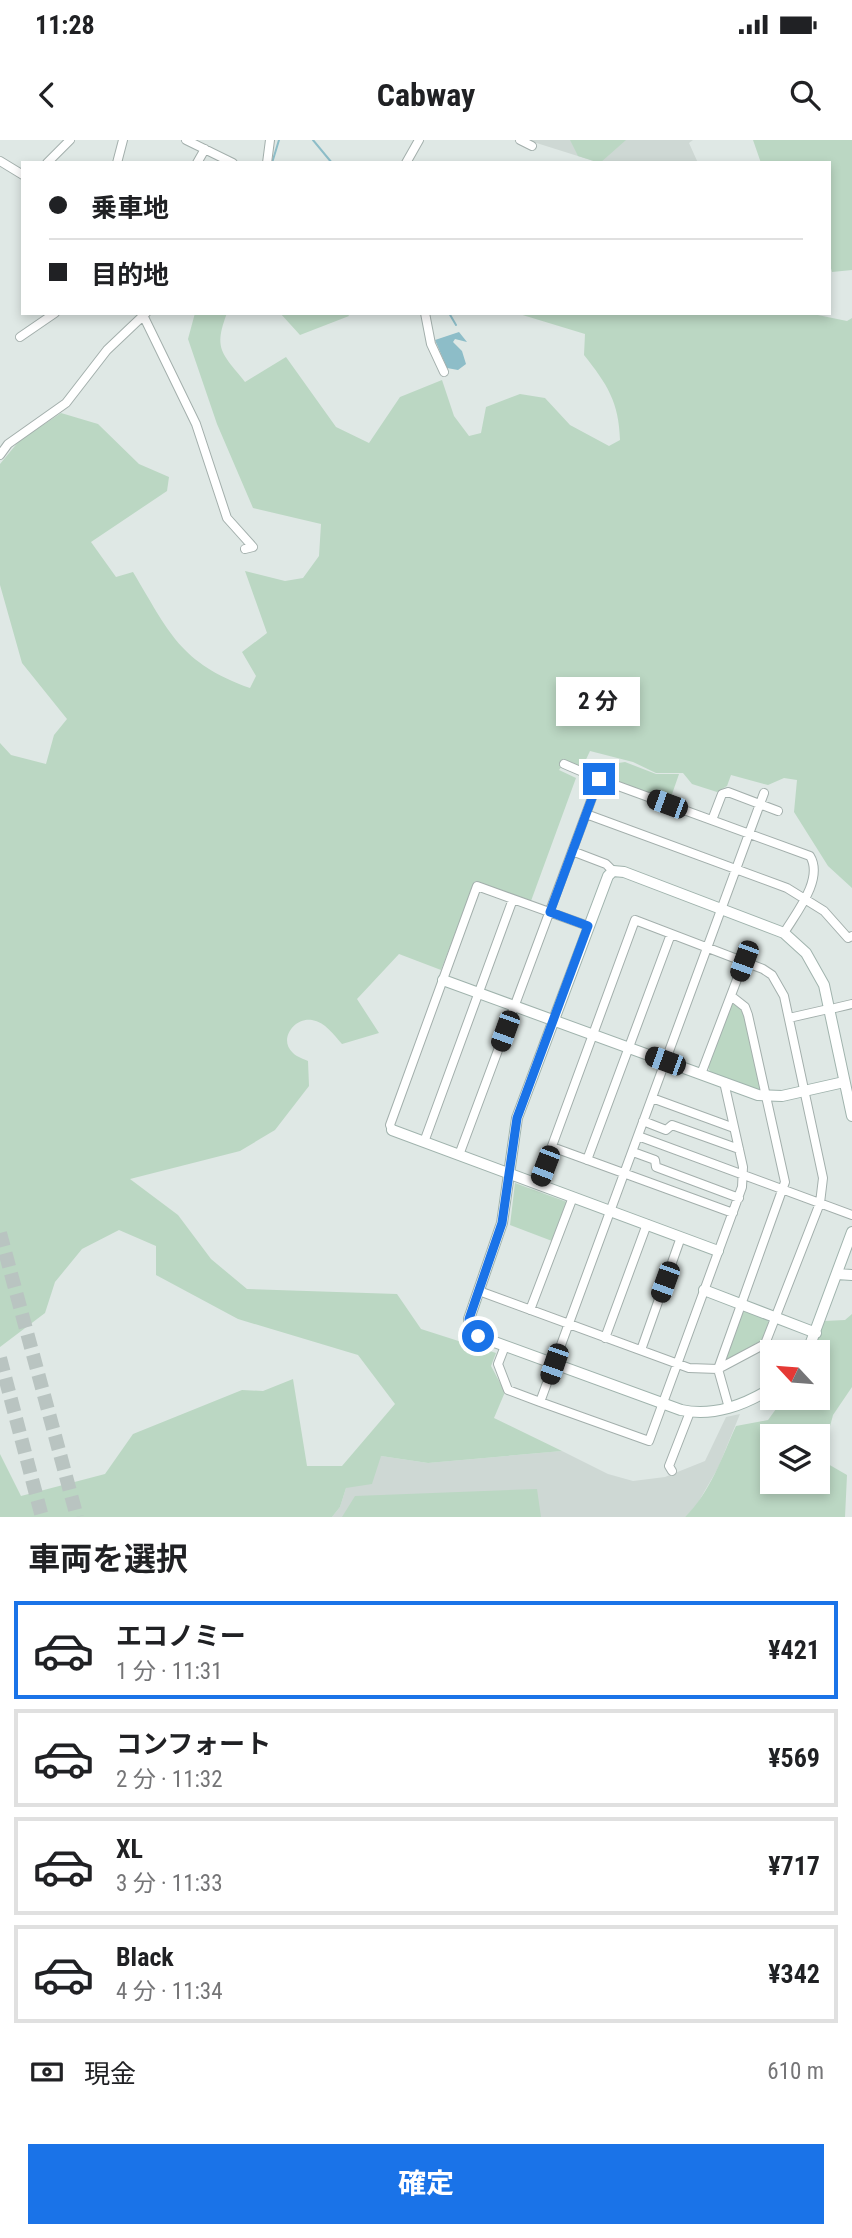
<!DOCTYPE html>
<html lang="ja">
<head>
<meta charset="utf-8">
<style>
  :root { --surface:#fff; --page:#f6f6f6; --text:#202124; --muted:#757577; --line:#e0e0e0; --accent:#1a73e8 }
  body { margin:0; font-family:"Roboto Condensed","Noto Sans JP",sans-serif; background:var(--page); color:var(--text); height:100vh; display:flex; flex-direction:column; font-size:26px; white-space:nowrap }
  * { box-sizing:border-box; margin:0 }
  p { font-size:23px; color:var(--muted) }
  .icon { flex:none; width:38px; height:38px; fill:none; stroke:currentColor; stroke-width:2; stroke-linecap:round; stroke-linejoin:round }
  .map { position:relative; height:1377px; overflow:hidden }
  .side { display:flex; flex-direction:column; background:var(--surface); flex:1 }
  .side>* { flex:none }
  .top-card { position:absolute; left:21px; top:21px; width:810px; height:154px; border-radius:0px; box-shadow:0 4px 10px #0003; display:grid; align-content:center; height:154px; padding:0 28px; background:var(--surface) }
  .needle { width:46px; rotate:296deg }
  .fabs { position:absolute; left:760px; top:1200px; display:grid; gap:14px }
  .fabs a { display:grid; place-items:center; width:70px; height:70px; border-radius:0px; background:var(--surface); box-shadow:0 4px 10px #0003; font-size:35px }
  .end { position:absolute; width:32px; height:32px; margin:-16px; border:9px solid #1a73e8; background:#fff; box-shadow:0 0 0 4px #fff }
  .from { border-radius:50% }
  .bubble { position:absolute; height:49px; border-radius:0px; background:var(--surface); box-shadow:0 4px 10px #0003; font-size:23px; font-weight:700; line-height:49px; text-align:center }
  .car { position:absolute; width:21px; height:42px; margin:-21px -10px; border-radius:9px; box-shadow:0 0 5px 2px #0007; background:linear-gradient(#222 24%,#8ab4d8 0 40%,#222 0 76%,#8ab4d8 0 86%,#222 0) }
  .top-card b { display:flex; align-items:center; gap:24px; height:66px; font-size:26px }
  .top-card b+b { border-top:2px solid var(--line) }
  .top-card i { width:18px; height:18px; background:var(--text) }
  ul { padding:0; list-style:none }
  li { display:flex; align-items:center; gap:21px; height:98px; margin:0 14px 10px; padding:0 14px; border:4px solid var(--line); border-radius:0px }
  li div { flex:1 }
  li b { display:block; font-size:26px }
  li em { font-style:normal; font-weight:700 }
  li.on { border-color:var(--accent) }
  li>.icon { width:63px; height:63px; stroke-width:1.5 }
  h2 { padding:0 28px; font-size:32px; line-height:84px }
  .pay { display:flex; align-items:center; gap:18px; height:77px; padding:0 28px; font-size:26px }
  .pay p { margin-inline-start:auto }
  .primary-button { display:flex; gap:14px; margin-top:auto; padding:14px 28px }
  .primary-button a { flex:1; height:80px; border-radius:0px; background:var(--accent); color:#fff; font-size:28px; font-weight:700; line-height:80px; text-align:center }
  .status { display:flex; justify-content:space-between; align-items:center; height:49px; padding:0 35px; background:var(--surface); direction:ltr }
  .status svg { height:19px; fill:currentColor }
  header { display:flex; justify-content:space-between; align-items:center; height:91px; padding:0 28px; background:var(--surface); font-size:32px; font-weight:700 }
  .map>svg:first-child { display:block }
</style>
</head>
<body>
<div class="status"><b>11:28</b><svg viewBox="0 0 49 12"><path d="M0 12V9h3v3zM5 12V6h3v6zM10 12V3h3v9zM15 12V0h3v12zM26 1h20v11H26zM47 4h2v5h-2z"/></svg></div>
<header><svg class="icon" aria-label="back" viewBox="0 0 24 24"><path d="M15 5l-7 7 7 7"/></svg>Cabway<svg class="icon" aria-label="search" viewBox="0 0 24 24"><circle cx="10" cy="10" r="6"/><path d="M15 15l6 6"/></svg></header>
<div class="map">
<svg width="852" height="1377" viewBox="0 0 852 1377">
  <rect width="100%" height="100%" fill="#dfe8e5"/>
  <!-- built -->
  <path fill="#ced8d4" d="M 527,0 L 693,0 L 689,3 L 698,23 L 600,23 Z
    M 740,1274 L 718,1328 L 696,1366 L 685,1377 L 332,1377 L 340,1367 L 346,1348 L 381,1316 L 428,1323 L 562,1311 L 608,1334 L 633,1341 L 665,1337 L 705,1321 L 726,1277 Z"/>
  <!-- green -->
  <path fill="#bbd7c3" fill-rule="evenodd" d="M 570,0 L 626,0 L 600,23 L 578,16 Z
    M 753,0 L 852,0 L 852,130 L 832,132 L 830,125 L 830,23 L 761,23 Z
    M 195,173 L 227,173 C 213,210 222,213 245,242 L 286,217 L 336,287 L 369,303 L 400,257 L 442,240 L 454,276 L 469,296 L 481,293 L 486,267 L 520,254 L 545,258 L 570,285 L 609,306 L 620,300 C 619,262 607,244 584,215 L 585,194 L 516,173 L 808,173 L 847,181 L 852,178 L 852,748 L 828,726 L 794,672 L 797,640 L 784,638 L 768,645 L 731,635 L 727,646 L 717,652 L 692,644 L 683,633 L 656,633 L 633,622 L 590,611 L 582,628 L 565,622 L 559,630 L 576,638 L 531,761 L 475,741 L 441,830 L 399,814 L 357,859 L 379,893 L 342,904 C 334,895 325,882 312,880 C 294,877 278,900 293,913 C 297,917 304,919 308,921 L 309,946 L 275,990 L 240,1011 L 130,1039 L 178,1075 L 211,1119 L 247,1149 L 397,1154 L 421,1189 L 496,1213 L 491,1226 L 505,1252 L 494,1278 L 562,1311 L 428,1323 L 381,1316 L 372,1344 L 346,1348 L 340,1367 L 332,1377 L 0,1377 L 0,1314 L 21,1356 L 105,1334 L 133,1294 L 242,1250 L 263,1251 L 293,1239 L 307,1326 L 342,1326 L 395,1264 L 358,1215 L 238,1179 L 156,1135 L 156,1106 L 119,1090 L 82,1109 L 55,1142 L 45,1173 L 0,1207 L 0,603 L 11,615 L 46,624 L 54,595 L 67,579 L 22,523 L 0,445 L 0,324 L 19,301 L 61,273 L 98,284 L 139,324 L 169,337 L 167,351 L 91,402 L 116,437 L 133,432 C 169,492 180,523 250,548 L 256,536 L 242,512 L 267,493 L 245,431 L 285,441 L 303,438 L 319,416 L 321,384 L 253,368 L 217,284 L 188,199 Z
    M 280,173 L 347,173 L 349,176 L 300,195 Z
    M 625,622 L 656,634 L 679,634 L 670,660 L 601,636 L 605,625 Z
    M 732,863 L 742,870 L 745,877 L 762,948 L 758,950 L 711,934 L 708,927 Z
    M 515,1043 L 567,1062 L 552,1101 L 510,1085 Z
    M 747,1170 L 767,1179 L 769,1184 L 761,1202 L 728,1221 L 725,1218 L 742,1173 Z
    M 852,1174 L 852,1247 L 833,1275 L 821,1320 L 847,1335 L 845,1377 L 685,1377 C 710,1353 722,1317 736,1286 L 768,1280 L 784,1258 L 817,1258 L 817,1213 L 811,1213 L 824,1181 L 845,1180 ZM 772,1297 L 817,1297 L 817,1342 L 772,1342 Z
    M 537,1349 L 541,1377 L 342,1377 L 355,1356 Z"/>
  <!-- water -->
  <path fill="#8dbdc8" d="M 459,192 L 467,202 L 455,199 L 453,202 L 462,211 L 466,224 L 458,230 L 447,228 L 435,200 Z"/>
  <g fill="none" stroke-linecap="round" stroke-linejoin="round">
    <!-- stream -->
    <path stroke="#8dbdc8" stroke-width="2" d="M 313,0 L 332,23
      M 272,23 L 279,0
      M 449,173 L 456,185"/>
    <!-- highway-tunnel -->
    <path stroke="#b9c4c1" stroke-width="14" stroke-dasharray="14 7" stroke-linecap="butt" d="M 0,1093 L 77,1377
      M 0,1218 L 42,1377"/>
    <defs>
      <path id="street" d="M 186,0 L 233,23
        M 520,0 L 532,6
        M 0,21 L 23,35
        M 47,23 L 70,0
        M 117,23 L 123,0
        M 197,23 L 205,9
        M 267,23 L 270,0
        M 406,23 L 419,0
        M 142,173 L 196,284 L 227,378 L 253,407 L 245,409
        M 425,173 L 431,204 L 444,232
        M 20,197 L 55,173
        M 0,315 L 8,304 L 66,263 L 107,210 L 146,173
        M 564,624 L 599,639
        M 586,674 L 787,748 L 824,771 L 848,798 L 852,796
        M 712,680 L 722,654 L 728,652 L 778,671
        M 572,711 L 606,724 L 613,731
        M 835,868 L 852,864
        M 789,878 L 824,870
        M 701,934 L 744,821
        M 724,942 L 743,1027 L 742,1047 L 649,1301 L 540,1262 L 764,653
        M 652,958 L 734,988
        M 643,981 L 666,990 L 672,985 L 739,1009
        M 392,990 L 390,985 L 477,746 L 588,786
        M 638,996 L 852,1075
        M 424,1002 L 513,759
        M 552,1007 L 733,1073
        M 633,1012 L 655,1020 L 656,1027 L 739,1058
        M 459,1015 L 599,639 L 810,716 C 824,739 796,773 784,793
        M 587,1020 L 671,794
        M 479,1151 L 689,1228 L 718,1229 L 765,1204 L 820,1063 L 823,1038 L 784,856 L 772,835 L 763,829 L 635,780 L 538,1044
        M 530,1170 L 573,1057
        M 605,1198 L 647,1084
        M 505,1206 L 498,1224 L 508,1250 L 540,1262
        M 641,1210 L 681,1097
        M 729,1268 L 718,1229 L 785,1042 L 748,875 L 745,867 L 731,856
        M 672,1331 L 669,1326 L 690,1272"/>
      <path id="secondary" d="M 443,840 L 758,955 L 782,956 L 844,942
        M 392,990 L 718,1111
        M 837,1134 L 852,1135
        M 704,1150 L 816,1193
        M 807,1213 L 852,1092
        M 772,1248 C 744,1265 714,1277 681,1270 L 478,1196 L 470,1187 L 469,1179 L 502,1083 L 517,978 L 608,736 L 613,731 L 624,732 L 784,793 L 806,813 L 824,845 L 852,976"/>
    </defs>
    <!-- street casing -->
    <use href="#street" stroke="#a3afac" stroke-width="10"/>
    <!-- secondary casing -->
    <use href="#secondary" stroke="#a0b3ad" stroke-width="12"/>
    <!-- street -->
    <use href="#street" stroke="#fff" stroke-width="8"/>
    <!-- secondary -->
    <use href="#secondary" stroke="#fff" stroke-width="10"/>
  </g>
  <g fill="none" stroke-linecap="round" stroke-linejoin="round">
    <!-- route -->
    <path stroke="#1a73e8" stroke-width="9" d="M 478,1196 L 470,1186 L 469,1179 L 502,1083 L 517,978 L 588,786 L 550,772 L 599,639"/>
  </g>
</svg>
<div class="fabs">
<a><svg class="needle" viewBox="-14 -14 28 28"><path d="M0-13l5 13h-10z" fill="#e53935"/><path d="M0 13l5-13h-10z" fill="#757577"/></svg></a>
<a><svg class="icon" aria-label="layers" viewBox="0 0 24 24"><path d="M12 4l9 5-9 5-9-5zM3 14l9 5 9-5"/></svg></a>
</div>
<i class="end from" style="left:478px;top:1196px"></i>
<i class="end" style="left:599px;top:639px"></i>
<div class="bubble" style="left:556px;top:537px;width:84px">2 分</div>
<i class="car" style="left:667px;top:664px;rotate:290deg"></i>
<i class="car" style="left:744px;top:821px;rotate:200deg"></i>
<i class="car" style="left:505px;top:891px;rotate:200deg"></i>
<i class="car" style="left:665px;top:921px;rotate:290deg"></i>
<i class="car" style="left:545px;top:1026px;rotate:201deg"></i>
<i class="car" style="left:665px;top:1142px;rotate:200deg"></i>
<i class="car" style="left:554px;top:1224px;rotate:199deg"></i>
<div class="top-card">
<b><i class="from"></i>乗車地</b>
<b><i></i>目的地</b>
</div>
</div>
<section class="side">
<h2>車両を選択</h2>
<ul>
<li class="on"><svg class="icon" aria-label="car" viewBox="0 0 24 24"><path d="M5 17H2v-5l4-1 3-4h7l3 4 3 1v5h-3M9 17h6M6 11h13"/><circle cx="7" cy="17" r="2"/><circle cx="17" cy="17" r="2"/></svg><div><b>エコノミー</b><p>1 分 · 11:31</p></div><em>¥421</em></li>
<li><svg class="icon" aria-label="car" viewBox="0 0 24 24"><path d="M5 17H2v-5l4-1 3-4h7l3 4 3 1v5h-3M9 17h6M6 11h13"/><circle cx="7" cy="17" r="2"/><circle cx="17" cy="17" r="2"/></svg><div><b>コンフォート</b><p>2 分 · 11:32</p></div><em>¥569</em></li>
<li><svg class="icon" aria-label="car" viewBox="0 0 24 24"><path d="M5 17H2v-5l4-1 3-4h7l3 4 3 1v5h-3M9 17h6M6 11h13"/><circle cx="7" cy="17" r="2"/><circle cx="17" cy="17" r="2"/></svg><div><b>XL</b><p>3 分 · 11:33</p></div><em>¥717</em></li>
<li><svg class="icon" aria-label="car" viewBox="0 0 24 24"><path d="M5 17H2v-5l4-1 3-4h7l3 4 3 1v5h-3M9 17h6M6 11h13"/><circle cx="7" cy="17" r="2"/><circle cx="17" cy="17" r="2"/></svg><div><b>Black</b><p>4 分 · 11:34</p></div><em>¥342</em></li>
</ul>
<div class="pay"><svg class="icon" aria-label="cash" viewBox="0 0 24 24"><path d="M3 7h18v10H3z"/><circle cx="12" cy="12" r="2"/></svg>現金<p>610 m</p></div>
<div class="primary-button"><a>確定</a></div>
</section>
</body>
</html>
